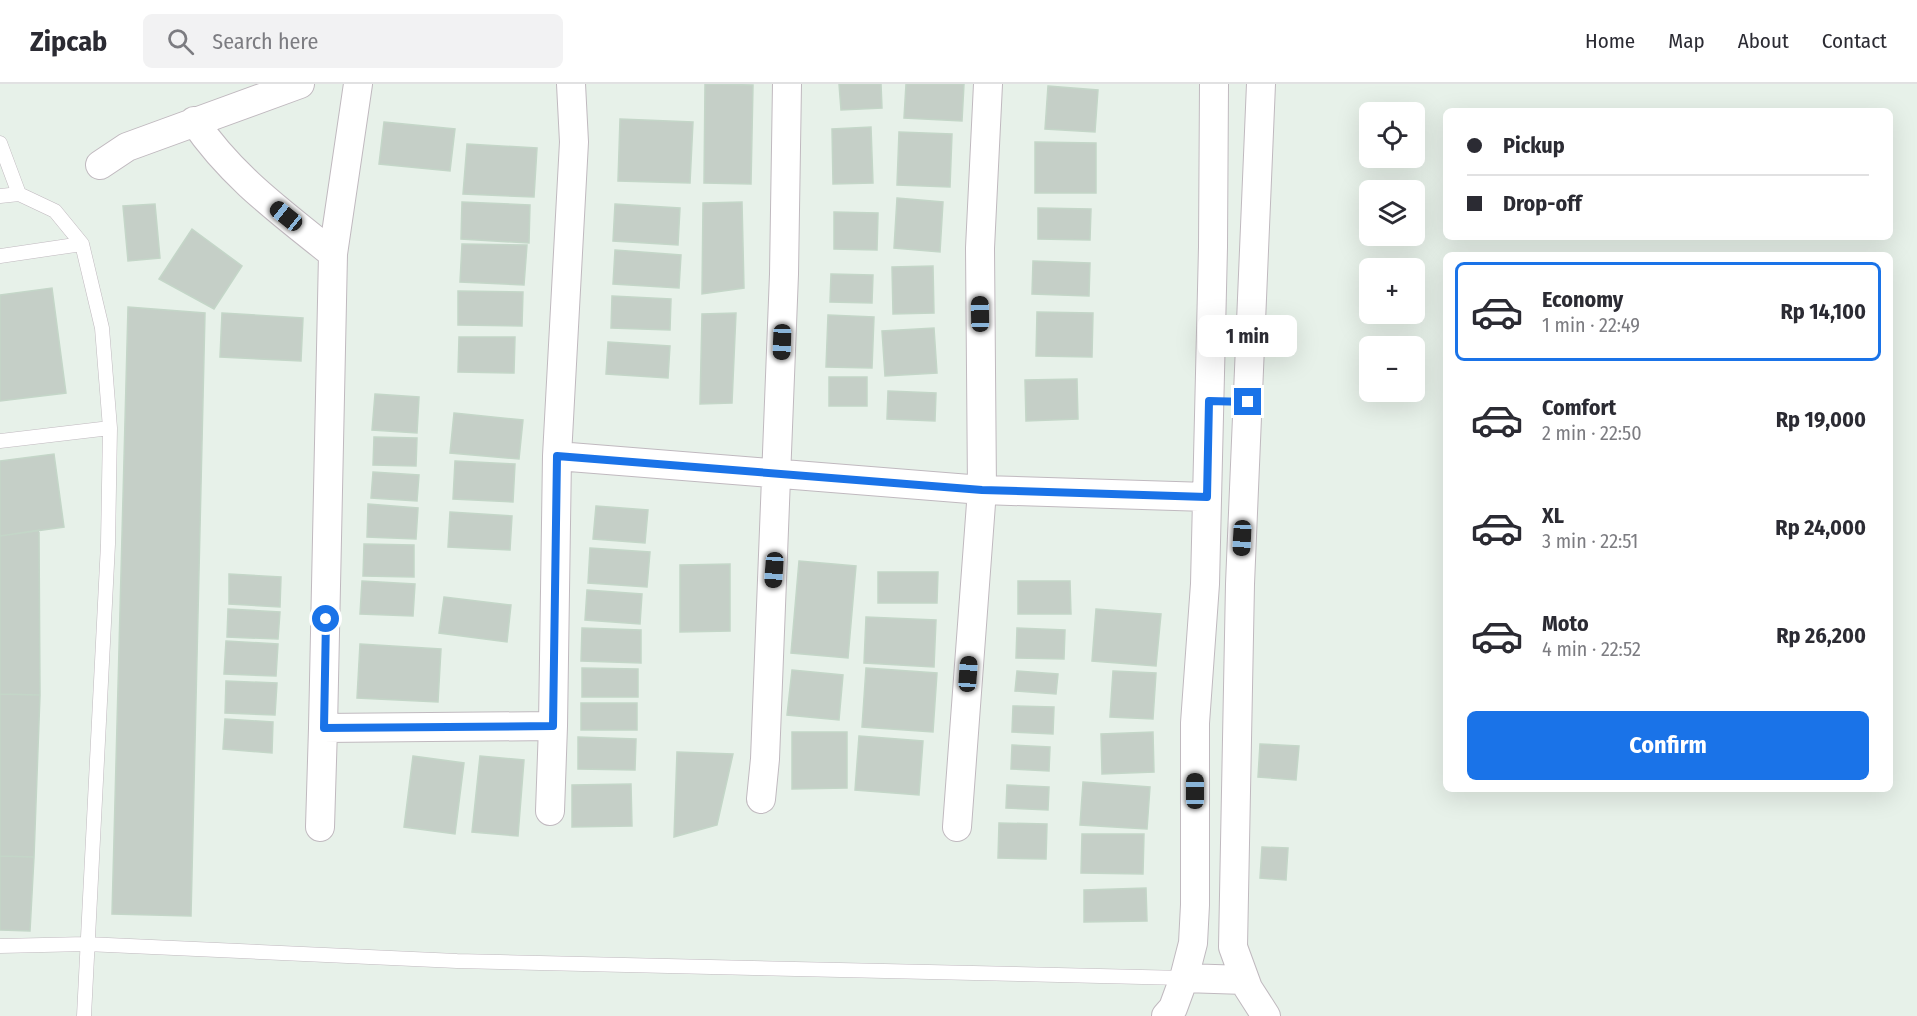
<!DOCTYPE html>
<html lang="en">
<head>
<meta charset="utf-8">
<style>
  :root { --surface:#fff; --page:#f2f2f3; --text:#2b2b33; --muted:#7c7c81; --line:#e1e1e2; --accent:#1a73e8 }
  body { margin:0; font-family:"Fira Sans Condensed",sans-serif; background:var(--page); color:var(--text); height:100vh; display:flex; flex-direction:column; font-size:22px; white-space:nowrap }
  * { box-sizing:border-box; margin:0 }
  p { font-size:20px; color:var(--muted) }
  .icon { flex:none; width:33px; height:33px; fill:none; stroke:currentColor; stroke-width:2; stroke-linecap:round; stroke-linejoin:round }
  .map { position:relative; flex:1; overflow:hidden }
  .details { position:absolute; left:1443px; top:168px; width:450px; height:540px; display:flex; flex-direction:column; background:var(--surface); border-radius:9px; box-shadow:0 6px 24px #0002 }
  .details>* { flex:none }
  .guide { position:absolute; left:1443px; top:24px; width:450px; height:132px; border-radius:9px; box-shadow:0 6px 24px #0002; display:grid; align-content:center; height:132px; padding:0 24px; background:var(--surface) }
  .controls { position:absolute; left:1359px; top:18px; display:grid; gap:12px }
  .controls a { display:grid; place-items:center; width:66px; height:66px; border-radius:9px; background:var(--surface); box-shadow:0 6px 24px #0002; font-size:30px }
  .end { position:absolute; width:27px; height:27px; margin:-14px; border:8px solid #1a73e8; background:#fff; box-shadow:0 0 0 3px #fff }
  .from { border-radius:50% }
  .bubble { position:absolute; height:42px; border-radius:9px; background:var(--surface); box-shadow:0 6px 24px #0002; font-size:20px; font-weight:700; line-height:42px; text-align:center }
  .car { position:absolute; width:18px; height:36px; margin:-18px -9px; border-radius:8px; box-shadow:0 0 4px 2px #0007; background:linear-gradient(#222 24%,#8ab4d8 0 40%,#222 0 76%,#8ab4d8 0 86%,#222 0) }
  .guide b { display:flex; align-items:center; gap:21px; height:57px; font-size:22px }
  .guide b+b { border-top:2px solid var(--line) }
  .guide i { width:15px; height:15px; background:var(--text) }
  ul { padding:10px 0 0; list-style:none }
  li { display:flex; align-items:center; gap:18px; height:99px; margin:0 12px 9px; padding:0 12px; border:3px solid transparent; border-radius:9px }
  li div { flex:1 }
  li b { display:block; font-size:22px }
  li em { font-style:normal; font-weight:700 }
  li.on { border-color:var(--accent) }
  li>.icon { width:54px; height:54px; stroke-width:1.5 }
  .cta { display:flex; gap:12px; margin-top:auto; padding:12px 24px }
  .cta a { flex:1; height:69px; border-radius:9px; background:var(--accent); color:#fff; font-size:24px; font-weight:700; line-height:69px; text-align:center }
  header { display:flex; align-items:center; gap:36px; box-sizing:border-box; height:84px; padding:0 30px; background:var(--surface); border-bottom:2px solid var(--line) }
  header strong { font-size:28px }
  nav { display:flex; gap:33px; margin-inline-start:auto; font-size:21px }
  .search { width:420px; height:54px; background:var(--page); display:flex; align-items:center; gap:15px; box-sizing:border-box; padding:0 21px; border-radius:9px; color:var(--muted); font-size:22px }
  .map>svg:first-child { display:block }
</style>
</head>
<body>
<header>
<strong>Zipcab</strong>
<div class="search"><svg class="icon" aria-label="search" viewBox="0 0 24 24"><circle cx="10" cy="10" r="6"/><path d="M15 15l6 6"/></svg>Search here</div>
<nav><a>Home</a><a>Map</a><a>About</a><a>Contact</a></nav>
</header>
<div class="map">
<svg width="1917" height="932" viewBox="0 0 1917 932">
  <rect width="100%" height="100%" fill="#e7f1e9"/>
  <!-- building -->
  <path fill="#c5cfc7" stroke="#c4d6c8" stroke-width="1.5" d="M 705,0 L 753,1 L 751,100 L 704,99 Z
    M 839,0 L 881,0 L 882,24 L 841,26 Z
    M 906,0 L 964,0 L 962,37 L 904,34 Z
    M 1048,2 L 1098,6 L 1095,48 L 1045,45 Z
    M 620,35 L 693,38 L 690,99 L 618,97 Z
    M 384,38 L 455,45 L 450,87 L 379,80 Z
    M 871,43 L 873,99 L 833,100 L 832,45 Z
    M 899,48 L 952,50 L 950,103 L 897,101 Z
    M 1035,58 L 1096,59 L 1096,109 L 1035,109 Z
    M 467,60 L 537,64 L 534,113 L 463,110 Z
    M 897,114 L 943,118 L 940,168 L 894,164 Z
    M 462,118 L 530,121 L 529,159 L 461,155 Z
    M 742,118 L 744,204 L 702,210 L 703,119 Z
    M 155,120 L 160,174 L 128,177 L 123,122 Z
    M 615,120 L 680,124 L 678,161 L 613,157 Z
    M 1038,124 L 1091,125 L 1090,156 L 1038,155 Z
    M 834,128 L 878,129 L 877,166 L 834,165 Z
    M 192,145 L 242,182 L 214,225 L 159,195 Z
    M 462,160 L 527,161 L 524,201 L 460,198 Z
    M 615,166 L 681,171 L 679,204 L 613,200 Z
    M 1033,177 L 1090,179 L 1089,212 L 1032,210 Z
    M 933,182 L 934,229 L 893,230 L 892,183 Z
    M 831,190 L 873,191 L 872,219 L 830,218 Z
    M 52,204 L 66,309 L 0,317 L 0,211 Z
    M 458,207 L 523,208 L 522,242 L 458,241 Z
    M 612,212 L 671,215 L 670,246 L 611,244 Z
    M 128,223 L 205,229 L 191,832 L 112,830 Z
    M 1037,228 L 1093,229 L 1092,273 L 1036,272 Z
    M 222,229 L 303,234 L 301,277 L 220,273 Z
    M 736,229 L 732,319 L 700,320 L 702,230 Z
    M 828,231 L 874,233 L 872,284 L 826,283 Z
    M 934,244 L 937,289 L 885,292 L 882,247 Z
    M 459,253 L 515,253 L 514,289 L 458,288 Z
    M 608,258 L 670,262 L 668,294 L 606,290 Z
    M 829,293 L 867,293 L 867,322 L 829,322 Z
    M 1077,295 L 1078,335 L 1026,337 L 1025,296 Z
    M 888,307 L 936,309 L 935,337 L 887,335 Z
    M 375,310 L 419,313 L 417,349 L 372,346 Z
    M 454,329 L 523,336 L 519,375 L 450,369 Z
    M 374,353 L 417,354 L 416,382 L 373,381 Z
    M 54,370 L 64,443 L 0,452 L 0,377 Z
    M 455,377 L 515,380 L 513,418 L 453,415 Z
    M 373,388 L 419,391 L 417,417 L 371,414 Z
    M 368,420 L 418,424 L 416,455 L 367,453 Z
    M 596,422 L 648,426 L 645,459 L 593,455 Z
    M 450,428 L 512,432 L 510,466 L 448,463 Z
    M 39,446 L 40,611 L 0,610 L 0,452 Z
    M 364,460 L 414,461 L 414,493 L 363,492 Z
    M 590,464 L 650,468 L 647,503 L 588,499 Z
    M 799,477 L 856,482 L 848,574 L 791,569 Z
    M 730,480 L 730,547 L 680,548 L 680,481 Z
    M 878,488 L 938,488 L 937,519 L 878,519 Z
    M 229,490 L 281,493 L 280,523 L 229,520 Z
    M 362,497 L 415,500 L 413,532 L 360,530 Z
    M 1018,497 L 1070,497 L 1071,530 L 1018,530 Z
    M 587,506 L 642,510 L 640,540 L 585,536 Z
    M 444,513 L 511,521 L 507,558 L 439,549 Z
    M 228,525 L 280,528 L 278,555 L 227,553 Z
    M 1096,525 L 1161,530 L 1156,582 L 1092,577 Z
    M 866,533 L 936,536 L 934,583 L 864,579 Z
    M 582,544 L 641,546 L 641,579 L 581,577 Z
    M 1017,544 L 1065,546 L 1064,575 L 1016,574 Z
    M 226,557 L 278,560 L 276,592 L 224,590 Z
    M 360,560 L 441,565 L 438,618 L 357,614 Z
    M 582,584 L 638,585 L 638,613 L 582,613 Z
    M 866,584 L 937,589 L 933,648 L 862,643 Z
    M 792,586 L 843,591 L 839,636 L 787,631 Z
    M 1017,587 L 1058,590 L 1056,610 L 1015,607 Z
    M 1113,587 L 1156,589 L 1153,635 L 1110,633 Z
    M 226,597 L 277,599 L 275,631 L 225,629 Z
    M 0,610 L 40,611 L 34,773 L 0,772 Z
    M 581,619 L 637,619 L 637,646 L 581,646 Z
    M 1013,622 L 1054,623 L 1053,650 L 1012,648 Z
    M 225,635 L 273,638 L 272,669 L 223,665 Z
    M 792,648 L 847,648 L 847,704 L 792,705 Z
    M 1153,648 L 1154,688 L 1102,690 L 1101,650 Z
    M 859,652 L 923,657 L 919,711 L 855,706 Z
    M 578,653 L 636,655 L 635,686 L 578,685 Z
    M 1260,660 L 1299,662 L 1296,696 L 1258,693 Z
    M 1012,661 L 1050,663 L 1049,687 L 1011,685 Z
    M 677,668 L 733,670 L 717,741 L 674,753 Z
    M 413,672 L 464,679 L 455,750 L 404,743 Z
    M 480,672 L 524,676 L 518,752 L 472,748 Z
    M 1083,698 L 1150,703 L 1147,745 L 1080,741 Z
    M 631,700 L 632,742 L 572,743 L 572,701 Z
    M 1007,701 L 1049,703 L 1048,726 L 1006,724 Z
    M 999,739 L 1047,740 L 1046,775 L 998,774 Z
    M 1082,750 L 1144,750 L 1143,790 L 1081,789 Z
    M 1262,763 L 1288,764 L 1286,796 L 1260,794 Z
    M 0,772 L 34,773 L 30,847 L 0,846 Z
    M 1146,804 L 1147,837 L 1084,838 L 1084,806 Z"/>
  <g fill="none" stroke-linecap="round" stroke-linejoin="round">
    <defs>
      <path id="service" d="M 0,59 L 19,110
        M 0,112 L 19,110 L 55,127 L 82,160 L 102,244 L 110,344 L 108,460 L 84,932
        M 0,172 L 82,160
        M 0,357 L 110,344
        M 0,862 L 86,860 L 457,877 L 1184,894"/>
      <path id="minor" d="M 1261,0 L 1240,500 L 1233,863 L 1248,904 L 1266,932
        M 194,37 C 232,93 281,128 333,170
        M 100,81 L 127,63 L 300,0
        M 557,372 L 574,58 L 571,0
        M 323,644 L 333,170 L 358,0
        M 761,715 L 765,675 L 784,190 L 787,0
        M 550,727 L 553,642
        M 320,743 L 323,644 L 553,642 L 557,372 L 982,406 L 1207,413
        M 957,743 L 982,406 L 980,164 L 988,0
        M 1184,894 L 1245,896
        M 1166,932 L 1173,924 L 1184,894 L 1193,859 L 1195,821 L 1195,639 L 1205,500 L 1213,163 L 1214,0"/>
    </defs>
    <!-- service casing -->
    <use href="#service" stroke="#c0b9bf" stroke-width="15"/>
    <!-- minor casing -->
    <use href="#minor" stroke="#c0b9bf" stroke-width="30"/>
    <!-- service -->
    <use href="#service" stroke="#fff" stroke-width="14"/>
    <!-- minor -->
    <use href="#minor" stroke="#fff" stroke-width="28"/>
  </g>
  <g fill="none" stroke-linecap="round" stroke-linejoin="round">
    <!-- route -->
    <path stroke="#1a73e8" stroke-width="8" d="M 326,535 L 324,644 L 553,642 L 557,372 L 982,406 L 1207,413 L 1209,317 L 1248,318"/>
  </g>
</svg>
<div class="controls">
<a><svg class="icon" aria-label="locate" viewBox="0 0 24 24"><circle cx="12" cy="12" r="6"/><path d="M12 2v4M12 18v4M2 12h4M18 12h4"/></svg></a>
<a><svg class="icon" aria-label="layers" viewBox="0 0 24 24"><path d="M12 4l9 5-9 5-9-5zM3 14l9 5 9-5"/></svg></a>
<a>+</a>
<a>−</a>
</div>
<i class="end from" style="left:326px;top:535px"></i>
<i class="end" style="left:1248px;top:318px"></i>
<div class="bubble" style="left:1198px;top:231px;width:99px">1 min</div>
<i class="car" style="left:286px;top:132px;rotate:309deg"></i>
<i class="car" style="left:980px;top:230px;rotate:359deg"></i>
<i class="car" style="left:782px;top:258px;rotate:182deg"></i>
<i class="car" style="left:1242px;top:454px;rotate:183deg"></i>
<i class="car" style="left:774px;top:486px;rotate:184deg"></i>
<i class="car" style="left:968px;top:590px;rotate:4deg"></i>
<i class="car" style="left:1195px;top:707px;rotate:0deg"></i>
<div class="guide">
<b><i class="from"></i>Pickup</b>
<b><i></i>Drop-off</b>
</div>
<section class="details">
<ul>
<li class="on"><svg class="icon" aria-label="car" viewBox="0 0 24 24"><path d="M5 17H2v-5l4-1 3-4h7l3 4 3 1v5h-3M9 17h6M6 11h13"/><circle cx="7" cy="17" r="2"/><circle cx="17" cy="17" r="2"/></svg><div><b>Economy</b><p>1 min · 22:49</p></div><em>Rp 14,100</em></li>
<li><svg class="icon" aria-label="car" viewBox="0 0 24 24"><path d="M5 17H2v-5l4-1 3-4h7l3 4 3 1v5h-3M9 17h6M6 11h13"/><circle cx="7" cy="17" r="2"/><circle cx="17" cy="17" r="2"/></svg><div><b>Comfort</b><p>2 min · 22:50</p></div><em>Rp 19,000</em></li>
<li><svg class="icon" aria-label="car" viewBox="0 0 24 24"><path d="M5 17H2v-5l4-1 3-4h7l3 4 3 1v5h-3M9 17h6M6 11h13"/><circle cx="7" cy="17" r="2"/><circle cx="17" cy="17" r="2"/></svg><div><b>XL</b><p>3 min · 22:51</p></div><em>Rp 24,000</em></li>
<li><svg class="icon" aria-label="car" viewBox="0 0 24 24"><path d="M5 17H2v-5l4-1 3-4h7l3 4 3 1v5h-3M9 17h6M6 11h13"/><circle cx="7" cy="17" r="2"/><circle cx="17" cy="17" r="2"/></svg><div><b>Moto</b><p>4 min · 22:52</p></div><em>Rp 26,200</em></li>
</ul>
<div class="cta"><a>Confirm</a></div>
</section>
</div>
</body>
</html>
